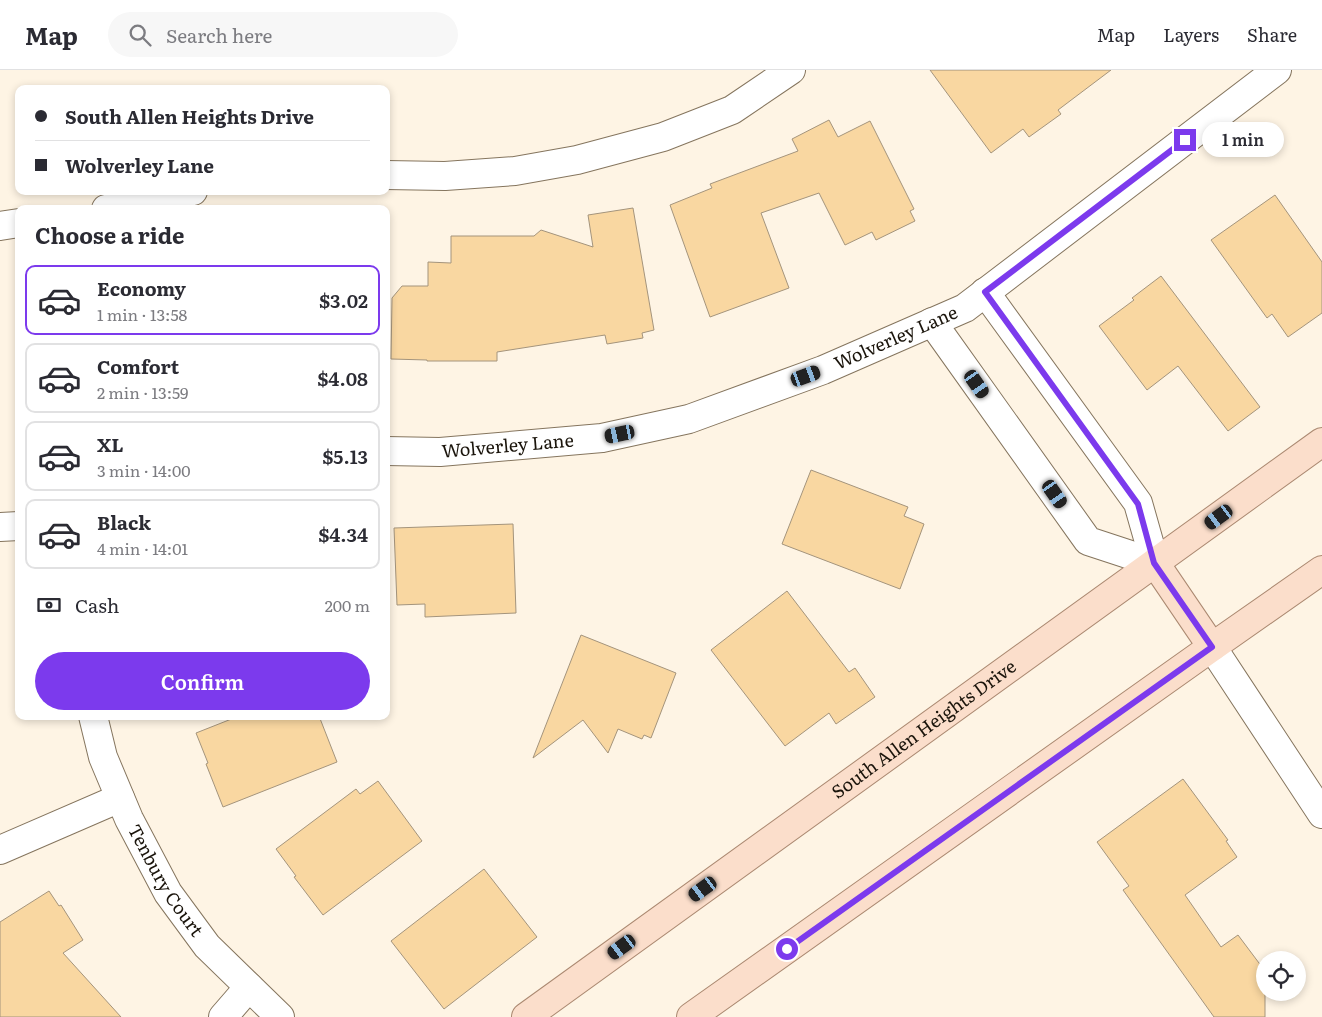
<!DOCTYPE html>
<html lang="en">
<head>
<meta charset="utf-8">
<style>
  :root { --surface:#fff; --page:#f7f7f7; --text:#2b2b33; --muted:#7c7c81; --line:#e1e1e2; --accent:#7c3aed }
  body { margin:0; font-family:Literata,serif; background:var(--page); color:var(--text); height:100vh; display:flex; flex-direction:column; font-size:19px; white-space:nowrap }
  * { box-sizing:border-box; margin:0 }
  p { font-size:16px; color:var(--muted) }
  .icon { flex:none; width:28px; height:28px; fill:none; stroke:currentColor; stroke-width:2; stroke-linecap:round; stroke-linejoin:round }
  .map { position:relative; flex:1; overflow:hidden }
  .drawer { position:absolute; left:15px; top:135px; width:375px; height:515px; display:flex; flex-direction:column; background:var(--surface); border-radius:10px; box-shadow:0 2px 8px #0003 }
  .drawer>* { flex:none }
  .banner { position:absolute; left:15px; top:15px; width:375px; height:110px; border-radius:10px; box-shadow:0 2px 8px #0003; display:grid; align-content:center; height:110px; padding:0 20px; background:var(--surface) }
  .tools { position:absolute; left:1256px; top:881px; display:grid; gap:10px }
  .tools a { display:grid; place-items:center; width:50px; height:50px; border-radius:50%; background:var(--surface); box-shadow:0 2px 8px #0003; font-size:25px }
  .end { position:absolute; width:22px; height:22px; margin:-11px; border:6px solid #7c3aed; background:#fff; box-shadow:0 0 0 2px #fff }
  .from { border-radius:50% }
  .bubble { position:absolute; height:35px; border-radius:18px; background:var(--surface); box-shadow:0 2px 8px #0003; font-size:16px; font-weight:600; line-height:35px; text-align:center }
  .car { position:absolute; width:15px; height:30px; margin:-15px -8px; border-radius:6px; box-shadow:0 0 4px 1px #0007; background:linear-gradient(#222 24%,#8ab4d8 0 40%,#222 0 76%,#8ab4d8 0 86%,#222 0) }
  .banner b { display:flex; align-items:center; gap:18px; height:48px; font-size:19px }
  .banner b+b { border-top:1px solid var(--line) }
  .banner i { width:12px; height:12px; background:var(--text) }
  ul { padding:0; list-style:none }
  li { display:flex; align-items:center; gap:15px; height:70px; margin:0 10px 8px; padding:0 10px; border:2px solid var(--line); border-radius:10px }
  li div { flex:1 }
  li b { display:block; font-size:19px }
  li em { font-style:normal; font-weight:600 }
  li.current { border-color:var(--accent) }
  li>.icon { width:45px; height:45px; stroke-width:1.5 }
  h2 { padding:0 20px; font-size:22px; line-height:60px }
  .pay { display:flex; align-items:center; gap:12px; height:55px; padding:0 20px; font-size:19px }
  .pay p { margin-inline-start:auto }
  .cta { display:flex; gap:10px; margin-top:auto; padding:10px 20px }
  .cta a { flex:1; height:58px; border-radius:30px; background:var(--accent); color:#fff; font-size:20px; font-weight:600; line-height:58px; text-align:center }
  header { display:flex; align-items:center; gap:30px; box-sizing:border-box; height:70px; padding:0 25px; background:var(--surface); border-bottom:1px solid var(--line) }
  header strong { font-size:24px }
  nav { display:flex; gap:28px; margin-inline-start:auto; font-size:18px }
  .search { width:350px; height:45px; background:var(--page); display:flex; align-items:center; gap:12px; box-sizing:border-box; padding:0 18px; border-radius:28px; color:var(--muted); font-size:19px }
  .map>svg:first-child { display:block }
</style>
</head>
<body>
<header>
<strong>Map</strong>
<div class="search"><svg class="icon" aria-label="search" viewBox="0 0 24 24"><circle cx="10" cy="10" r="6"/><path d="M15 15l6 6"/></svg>Search here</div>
<nav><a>Map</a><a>Layers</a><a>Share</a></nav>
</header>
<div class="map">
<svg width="1322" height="947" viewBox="0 0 1322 947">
  <rect width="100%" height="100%" fill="#fef4e4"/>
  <!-- building -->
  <path fill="#f9d7a1" stroke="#a4947c" d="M 930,0 L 1111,0 L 1058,40 L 1061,44 L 1029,67 L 1023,59 L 991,83 Z
    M 829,50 L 838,67 L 870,51 L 914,139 L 910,141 L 915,151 L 876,170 L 872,162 L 845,175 L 819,123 L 761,143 L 789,218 L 710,247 L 670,135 L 712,118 L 710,114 L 798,81 L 792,69 Z
    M 1275,125 L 1322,192 L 1322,243 L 1288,267 L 1272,244 L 1267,248 L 1211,170 Z
    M 633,138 L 654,260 L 642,263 L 643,268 L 607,274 L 605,265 L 497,282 L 497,291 L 427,291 L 427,290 L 391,289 L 392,228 L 402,216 L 428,216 L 428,192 L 451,193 L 451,166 L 534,166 L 541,160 L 593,177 L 588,145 Z
    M 1161,206 L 1260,337 L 1228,361 L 1178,296 L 1147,320 L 1099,256 L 1134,230 L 1132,228 Z
    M 811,400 L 908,437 L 904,446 L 924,454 L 900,519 L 782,474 Z
    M 513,454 L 516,543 L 425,547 L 425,534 L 397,535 L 394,458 Z
    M 787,521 L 849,602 L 855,598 L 875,627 L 836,654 L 829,643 L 785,676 L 711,580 Z
    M 581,565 L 676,603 L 651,668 L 644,665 L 642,669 L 618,659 L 608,683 L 583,650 L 533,688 Z
    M 239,646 L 319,646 L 337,692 L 223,737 L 206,694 L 208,693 L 196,663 Z
    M 1183,709 L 1228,770 L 1226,771 L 1237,787 L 1185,825 L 1221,877 L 1238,865 L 1265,901 L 1265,947 L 1214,947 L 1123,820 L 1129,816 L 1097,772 Z
    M 378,711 L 422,771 L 323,845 L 294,807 L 296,806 L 276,779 L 356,719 L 360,724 Z
    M 484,799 L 537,867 L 444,939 L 391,871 Z
    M 49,821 L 59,836 L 61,835 L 83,870 L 63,883 L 121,947 L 0,947 L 0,852 Z"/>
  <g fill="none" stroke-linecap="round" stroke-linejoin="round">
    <defs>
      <g id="minor">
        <path d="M 386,105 L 445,106 L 515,101 L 577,90 L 663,67 L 732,40 L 791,0"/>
        <path d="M 106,139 L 193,121"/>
        <path d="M 0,156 L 19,153"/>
        <path d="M 985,222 L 1138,433 L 1155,493"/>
        <path d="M 932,252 L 1088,471 L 1155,493"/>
        <path id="s1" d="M 386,381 L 440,382 L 602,368 L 689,349 L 823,300 L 965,238 L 1277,0"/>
        <path d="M 0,457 L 19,456"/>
        <path d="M 1212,577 L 1322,744"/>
        <path id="s2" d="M 93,646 L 103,687 L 129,749 L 168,823 L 207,876 L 280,947"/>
        <path d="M 0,780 L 120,728"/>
        <path d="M 223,947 L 249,917"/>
      </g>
      <g id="major">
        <path d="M 1155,493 L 1212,577"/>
        <path id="s3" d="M 526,947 L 1322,372"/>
        <path d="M 691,947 L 1212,577 L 1322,500"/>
      </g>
    </defs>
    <!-- minor casing -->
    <use href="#minor" stroke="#85755e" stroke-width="30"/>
    <!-- major casing -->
    <use href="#major" stroke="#ab8971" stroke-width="30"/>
    <!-- minor -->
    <use href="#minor" stroke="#fff" stroke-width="28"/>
    <!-- major -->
    <use href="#major" stroke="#fbdecb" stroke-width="28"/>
  </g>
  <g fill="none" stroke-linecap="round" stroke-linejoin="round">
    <!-- route -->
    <path stroke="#7c3aed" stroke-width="6" d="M 787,879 L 1212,577 L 1154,493 L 1138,434 L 985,222 L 1185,70"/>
  </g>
  <g text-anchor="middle" stroke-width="4" stroke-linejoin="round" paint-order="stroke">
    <!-- street labels -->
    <g font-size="18" fill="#1a140b" stroke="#fef4e4">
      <text dy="6" stroke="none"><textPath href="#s1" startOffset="528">Wolverley Lane</textPath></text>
      <text dy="6" stroke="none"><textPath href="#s1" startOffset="122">Wolverley Lane</textPath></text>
      <text dy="6" stroke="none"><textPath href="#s3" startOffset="491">South Allen Heights Drive</textPath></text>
      <text dy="6" stroke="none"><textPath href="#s2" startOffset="181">Tenbury Court</textPath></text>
    </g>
  </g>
</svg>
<div class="tools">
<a><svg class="icon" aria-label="locate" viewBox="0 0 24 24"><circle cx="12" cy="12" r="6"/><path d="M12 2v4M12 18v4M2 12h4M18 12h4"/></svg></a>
</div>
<i class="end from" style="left:787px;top:879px"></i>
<i class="end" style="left:1185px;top:70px"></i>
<div class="bubble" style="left:1202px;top:52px;width:82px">1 min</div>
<i class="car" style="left:806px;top:306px;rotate:70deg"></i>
<i class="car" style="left:977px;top:314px;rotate:145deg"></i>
<i class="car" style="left:620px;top:364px;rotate:258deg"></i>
<i class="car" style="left:1055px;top:424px;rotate:145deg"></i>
<i class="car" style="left:1219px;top:447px;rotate:234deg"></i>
<i class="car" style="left:703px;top:819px;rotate:234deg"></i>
<i class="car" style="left:622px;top:877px;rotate:234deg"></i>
<div class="banner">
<b><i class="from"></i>South Allen Heights Drive</b>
<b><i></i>Wolverley Lane</b>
</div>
<section class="drawer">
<h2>Choose a ride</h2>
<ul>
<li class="current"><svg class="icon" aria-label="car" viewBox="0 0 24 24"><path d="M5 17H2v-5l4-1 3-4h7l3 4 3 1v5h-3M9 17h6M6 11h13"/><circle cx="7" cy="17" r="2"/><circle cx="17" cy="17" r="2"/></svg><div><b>Economy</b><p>1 min · 13:58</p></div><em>$3.02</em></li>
<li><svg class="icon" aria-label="car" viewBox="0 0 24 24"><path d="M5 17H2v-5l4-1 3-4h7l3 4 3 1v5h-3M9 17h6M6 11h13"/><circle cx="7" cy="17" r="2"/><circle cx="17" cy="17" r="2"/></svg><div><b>Comfort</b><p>2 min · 13:59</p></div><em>$4.08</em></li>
<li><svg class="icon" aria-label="car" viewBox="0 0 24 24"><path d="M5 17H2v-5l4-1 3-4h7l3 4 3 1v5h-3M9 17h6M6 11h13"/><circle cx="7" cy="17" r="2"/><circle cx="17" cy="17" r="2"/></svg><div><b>XL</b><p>3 min · 14:00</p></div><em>$5.13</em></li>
<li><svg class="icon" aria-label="car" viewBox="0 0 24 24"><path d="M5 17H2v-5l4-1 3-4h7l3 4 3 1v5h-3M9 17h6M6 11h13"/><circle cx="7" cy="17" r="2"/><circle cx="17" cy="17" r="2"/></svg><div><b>Black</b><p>4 min · 14:01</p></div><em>$4.34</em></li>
</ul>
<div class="pay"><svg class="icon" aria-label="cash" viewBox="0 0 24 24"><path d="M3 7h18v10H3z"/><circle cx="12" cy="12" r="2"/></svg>Cash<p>200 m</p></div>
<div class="cta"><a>Confirm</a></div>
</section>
</div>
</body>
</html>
